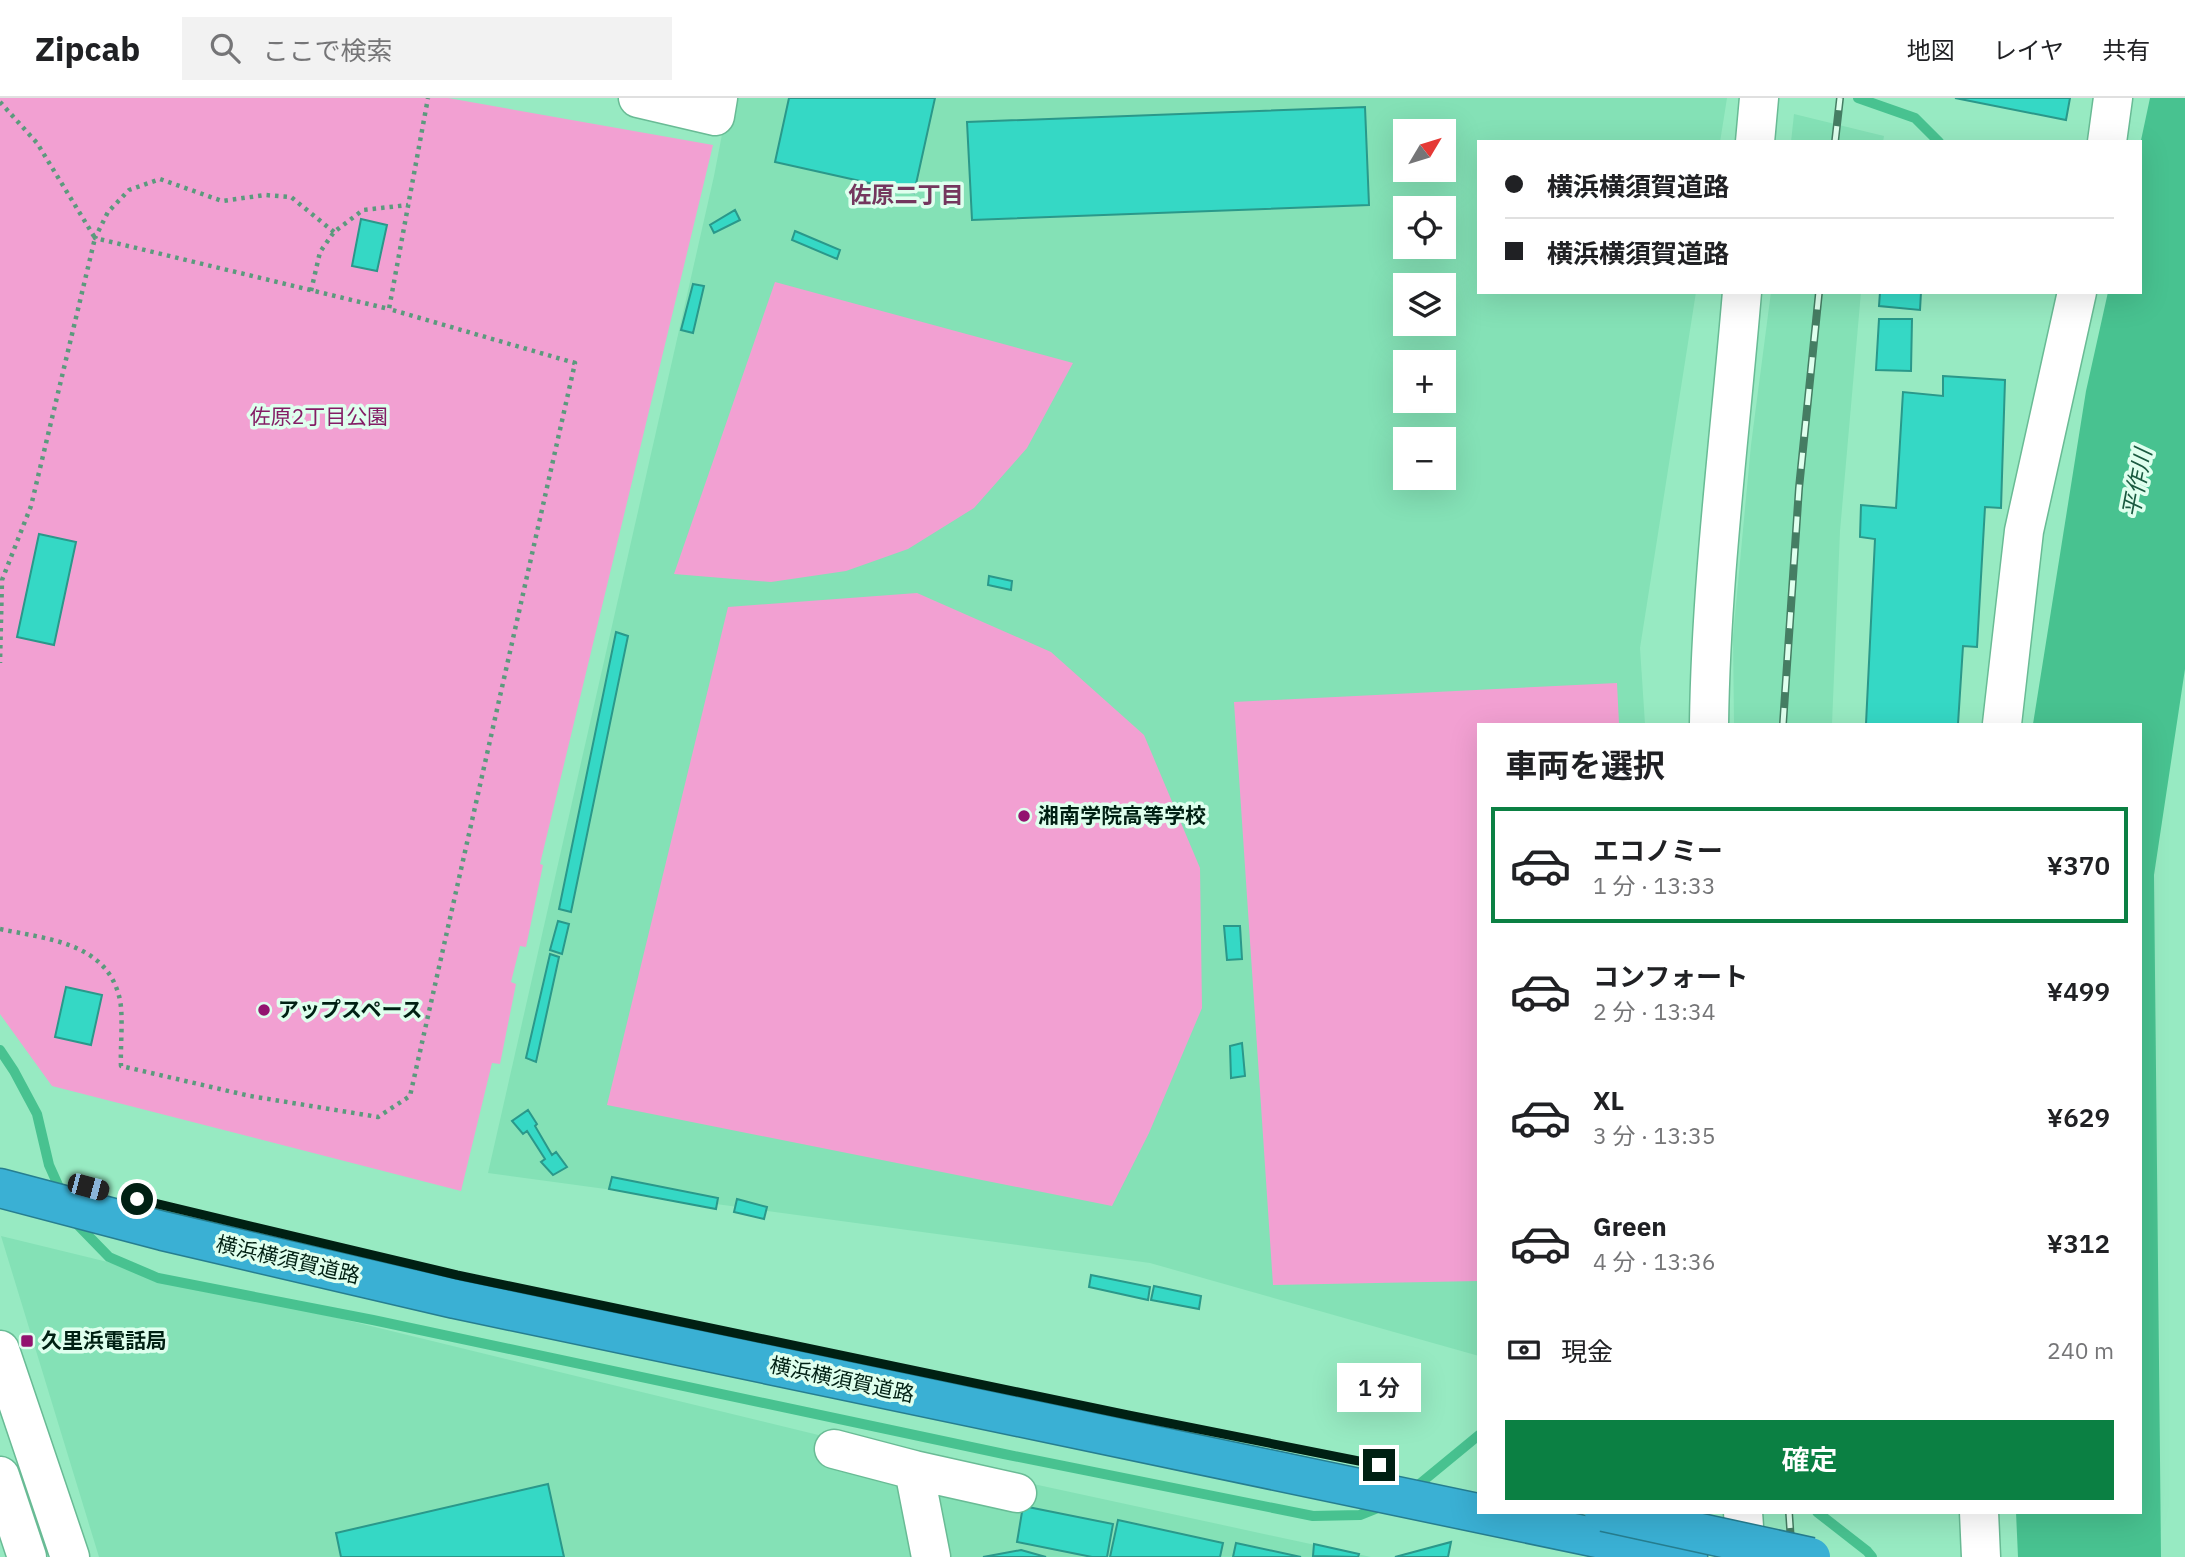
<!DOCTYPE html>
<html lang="ja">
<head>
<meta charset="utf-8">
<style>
  :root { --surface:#fff; --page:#f2f2f2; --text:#202124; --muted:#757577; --line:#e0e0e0; --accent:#0b8043 }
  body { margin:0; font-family:"IBM Plex Sans","Noto Sans JP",sans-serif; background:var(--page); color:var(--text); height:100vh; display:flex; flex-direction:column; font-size:26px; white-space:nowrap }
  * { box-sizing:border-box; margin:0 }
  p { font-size:23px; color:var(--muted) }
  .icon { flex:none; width:38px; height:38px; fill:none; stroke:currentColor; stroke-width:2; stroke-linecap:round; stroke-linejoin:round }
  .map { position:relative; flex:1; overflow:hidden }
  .drawer { position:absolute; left:1477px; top:625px; width:665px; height:791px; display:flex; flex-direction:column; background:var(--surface); border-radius:0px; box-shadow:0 7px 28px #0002 }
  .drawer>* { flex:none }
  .top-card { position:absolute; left:1477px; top:42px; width:665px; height:154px; border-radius:0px; box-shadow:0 7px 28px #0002; display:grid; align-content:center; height:154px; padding:0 28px; background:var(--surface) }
  .needle { width:46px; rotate:52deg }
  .controls { position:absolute; left:1393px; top:21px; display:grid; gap:14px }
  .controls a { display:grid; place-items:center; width:63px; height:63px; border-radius:0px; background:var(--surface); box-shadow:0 7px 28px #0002; font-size:35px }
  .end { position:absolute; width:32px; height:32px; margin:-16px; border:9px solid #002013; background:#fff; box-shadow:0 0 0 4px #fff }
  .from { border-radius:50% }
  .bubble { position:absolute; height:49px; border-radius:0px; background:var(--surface); box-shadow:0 7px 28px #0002; font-size:23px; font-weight:600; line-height:49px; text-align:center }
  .car { position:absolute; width:21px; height:42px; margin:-21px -10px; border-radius:9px; box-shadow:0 0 5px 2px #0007; background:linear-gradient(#222 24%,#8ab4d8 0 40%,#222 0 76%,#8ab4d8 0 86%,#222 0) }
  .top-card b { display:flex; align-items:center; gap:24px; height:66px; font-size:26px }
  .top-card b+b { border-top:2px solid var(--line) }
  .top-card i { width:18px; height:18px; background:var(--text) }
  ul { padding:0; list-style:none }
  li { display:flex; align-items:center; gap:21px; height:116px; margin:0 14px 10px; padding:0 14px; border:4px solid transparent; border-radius:0px }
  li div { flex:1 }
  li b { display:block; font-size:26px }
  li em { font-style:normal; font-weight:600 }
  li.selected { border-color:var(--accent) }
  li>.icon { width:63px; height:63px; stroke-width:1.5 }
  h2 { padding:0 28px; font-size:32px; line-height:84px }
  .pay { display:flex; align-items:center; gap:18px; height:77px; padding:0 28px; font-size:26px }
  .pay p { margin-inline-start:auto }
  .primary-button { display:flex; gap:14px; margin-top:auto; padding:14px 28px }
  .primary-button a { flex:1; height:80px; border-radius:0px; background:var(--accent); color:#fff; font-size:28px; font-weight:600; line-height:80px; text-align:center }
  header { display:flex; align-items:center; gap:42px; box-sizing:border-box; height:98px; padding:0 35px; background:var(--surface); border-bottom:2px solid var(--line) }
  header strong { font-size:33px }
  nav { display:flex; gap:38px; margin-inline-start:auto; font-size:24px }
  .search { width:490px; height:63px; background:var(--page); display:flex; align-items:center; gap:18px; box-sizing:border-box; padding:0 24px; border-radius:0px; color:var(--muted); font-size:26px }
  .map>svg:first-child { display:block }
</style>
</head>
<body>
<header>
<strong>Zipcab</strong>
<div class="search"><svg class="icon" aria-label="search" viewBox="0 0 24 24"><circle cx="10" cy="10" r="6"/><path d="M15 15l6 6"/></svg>ここで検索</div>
<nav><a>地図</a><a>レイヤ</a><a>共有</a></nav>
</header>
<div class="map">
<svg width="2185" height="1459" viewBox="0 0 2185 1459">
  <rect width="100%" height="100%" fill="#97eac2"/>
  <!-- built -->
  <path fill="#84e1b6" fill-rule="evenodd" d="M 729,0 L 1727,0 L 1720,44 L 1479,44 L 1479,194 L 1696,194 L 1640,550 L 1645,626 L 1479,626 L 1479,1258 L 1150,1165 L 488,1075 L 714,78 ZM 1405,33 L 1444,33 L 1444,72 L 1405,72 ZM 1405,110 L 1444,110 L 1444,149 L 1405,149 ZM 1405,187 L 1444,187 L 1444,226 L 1405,226 ZM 1405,264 L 1444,264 L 1444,303 L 1405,303 ZM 1405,341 L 1444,341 L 1444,380 L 1405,380 Z
    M 1794,16 L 1884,38 L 1883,44 L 1791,44 Z
    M 1771,194 L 1861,194 L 1840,433 L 1832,626 L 1734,626 L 1733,538 L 1751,347 Z
    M 1,1138 L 917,1361 L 1371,1459 L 99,1459 Z"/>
  <!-- green -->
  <path fill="#f2a0d2" d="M 0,0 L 448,0 L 713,47 L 540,766 L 543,767 L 526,849 L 520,848 L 511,884 L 516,886 L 500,966 L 492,965 L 461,1093 L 52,988 L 0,916 Z
    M 775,184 L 1073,265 L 1027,350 L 974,410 L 908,451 L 846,473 L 771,484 L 674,476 Z
    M 917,495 L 1051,554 L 1144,637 L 1200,770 L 1202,910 L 1149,1035 L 1112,1108 L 607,1007 L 728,509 Z
    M 1617,585 L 1619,626 L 1479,626 L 1479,1183 L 1273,1187 L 1234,604 Z"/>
  <!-- water -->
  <path fill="#48c290" d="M 2150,0 L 2185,0 L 2185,571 L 2154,777 L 2161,1459 L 2018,1459 L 2016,1414 L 2140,1414 L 2140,626 L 2033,626 L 2086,293 L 2108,194 L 2140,194 L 2140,47 Z"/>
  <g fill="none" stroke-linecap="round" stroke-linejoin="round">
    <!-- stream -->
    <path stroke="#48c290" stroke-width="10" d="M 1858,0 L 1915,20 L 1939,44
      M 0,952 L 14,973 L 37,1016 L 49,1067 L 62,1096
      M 74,1123 L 109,1159 L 158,1180 L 373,1222 L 1004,1356 L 1313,1418 L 1360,1417 L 1385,1407
      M 1411,1393 L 1479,1337
      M 1817,1414 L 1867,1453 L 1872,1459"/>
  </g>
  <!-- building -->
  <path fill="#35d8c5" stroke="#2a988a" stroke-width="2" d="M 789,0 L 935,0 L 914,95 L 775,64 Z
    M 1955,0 L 2070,0 L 2066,22 Z
    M 1365,9 L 1369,107 L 972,122 L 967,24 Z
    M 735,112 L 740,122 L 714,135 L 710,127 Z
    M 361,121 L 387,127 L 377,173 L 352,168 Z
    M 795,133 L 840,152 L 837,161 L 792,142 Z
    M 693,186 L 704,188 L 693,235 L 681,232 Z
    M 1880,194 L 1921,194 L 1920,212 L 1879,208 Z
    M 1879,221 L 1912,221 L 1911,273 L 1876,272 Z
    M 1943,278 L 2005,282 L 2001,410 L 1985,409 L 1977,549 L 1963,548 L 1958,626 L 1866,626 L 1875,441 L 1860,439 L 1861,407 L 1896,410 L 1903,294 L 1943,298 Z
    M 39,436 L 76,444 L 54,547 L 17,539 Z
    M 989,478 L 1012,483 L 1011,492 L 988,487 Z
    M 616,534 L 628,538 L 571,814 L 559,811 Z
    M 558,823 L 569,826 L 562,856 L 550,852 Z
    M 1224,828 L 1240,828 L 1242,861 L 1227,862 Z
    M 550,856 L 559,859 L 536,964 L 526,960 Z
    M 66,889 L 102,897 L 91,947 L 55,939 Z
    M 1242,945 L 1245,978 L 1231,980 L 1230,948 Z
    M 528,1012 L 537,1026 L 535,1028 L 552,1057 L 556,1054 L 567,1069 L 553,1077 L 541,1064 L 545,1061 L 527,1033 L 523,1036 L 512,1023 Z
    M 612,1079 L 718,1100 L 716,1111 L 609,1091 Z
    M 737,1101 L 767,1109 L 764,1121 L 734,1114 Z
    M 1091,1177 L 1150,1189 L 1148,1202 L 1089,1189 Z
    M 1154,1188 L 1201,1198 L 1199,1211 L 1151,1202 Z
    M 548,1386 L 564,1459 L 341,1459 L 336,1435 Z
    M 1023,1408 L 1113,1426 L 1107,1459 L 1092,1459 L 1017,1444 Z
    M 1118,1422 L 1223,1445 L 1220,1459 L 1110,1459 Z
    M 1451,1444 L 1448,1459 L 1395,1459 Z
    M 1236,1445 L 1301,1459 L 1233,1459 Z
    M 1314,1446 L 1359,1456 L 1358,1459 L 1313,1458 Z
    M 1021,1452 L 1046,1459 L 983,1459 Z"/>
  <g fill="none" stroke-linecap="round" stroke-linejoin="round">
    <defs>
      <path id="minor" d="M 638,0 L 715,18 L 718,0
        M 1755,44 L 1759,0
        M 2107,44 L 2113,0
        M 1709,626 C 1711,482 1730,338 1742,194
        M 2002,626 L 2024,433 L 2077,194
        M 0,1252 L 70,1459
        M 834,1351 L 914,1372
        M 0,1378 L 27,1459
        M 1743,1414 L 1746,1459
        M 1979,1414 L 1981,1459
        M 931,1459 L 914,1372 L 1017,1395"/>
      <path id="highway" d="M 0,1090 L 163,1133 L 455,1201 L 1688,1459"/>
    </defs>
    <!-- minor casing -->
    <use href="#minor" stroke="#69bb95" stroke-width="41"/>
    <!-- highway casing -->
    <use href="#highway" stroke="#267e90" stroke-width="41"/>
    <!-- path -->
    <path stroke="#5b9a7d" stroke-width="4.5" stroke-dasharray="3.5 5" stroke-linecap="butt" d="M 0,4 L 37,45 L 95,140 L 31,408 L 2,482 L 0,565
      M 334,134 L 291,99 L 265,97 L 222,103 L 160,81 L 129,92 L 108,114 L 95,140 L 389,211 L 428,0
      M 311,193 L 320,154 L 334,134 L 363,112 L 408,107
      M 0,831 C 46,841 105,844 119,898 C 124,915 120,949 121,968 L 250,998 L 378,1019 L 410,998 L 575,265 L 389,211"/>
    <!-- minor -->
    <use href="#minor" stroke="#fff" stroke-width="38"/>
    <!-- highway -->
    <use href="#highway" stroke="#3ab0d4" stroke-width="38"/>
    <defs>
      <path id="rail" d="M 1835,44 L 1840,0
        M 1783,626 L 1799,390 L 1819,194
        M 1789,1414 L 1792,1459"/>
    </defs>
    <!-- rail casing -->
    <use href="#rail" stroke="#457d63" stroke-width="8"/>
    <!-- rail -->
    <use href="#rail" stroke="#dfffee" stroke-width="5" stroke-dasharray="16" stroke-linecap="butt"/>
    <defs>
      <path id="highway-bridge" d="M 1604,1414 L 1811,1459"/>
    </defs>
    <!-- highway-bridge casing -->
    <use href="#highway-bridge" stroke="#267e90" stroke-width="41" stroke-linecap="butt"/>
    <!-- highway-bridge -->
    <use href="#highway-bridge" stroke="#3ab0d4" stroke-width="38"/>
  </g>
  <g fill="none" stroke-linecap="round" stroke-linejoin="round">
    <!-- route -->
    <path stroke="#002013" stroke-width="9" d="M 137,1101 L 457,1177 L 1128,1317 L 1379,1367"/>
  </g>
  <!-- markers -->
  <g fill="#92136f" stroke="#dfffee" stroke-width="2.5">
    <circle cx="1024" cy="718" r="7"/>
    <circle cx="264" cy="912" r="7"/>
    <rect x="20" y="1236" width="14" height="14" rx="3.5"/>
  </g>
  <g text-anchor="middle" stroke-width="7" stroke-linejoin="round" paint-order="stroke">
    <!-- park labels -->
    <g font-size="21" fill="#841d65" stroke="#dfffee">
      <text x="319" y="326">佐原2丁目公園</text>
    </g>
    <!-- poi labels -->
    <g font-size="21" font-weight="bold" fill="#002013" stroke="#dfffee" text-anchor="start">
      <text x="1038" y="725">湘南学院高等学校</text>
      <text x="278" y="919">アップスペース</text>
      <text x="41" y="1250">久里浜電話局</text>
    </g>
    <!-- street labels -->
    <g font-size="21" fill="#002013" stroke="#dfffee">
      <text transform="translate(288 1162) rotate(13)" y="7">横浜横須賀道路</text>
      <text transform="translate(842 1282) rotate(12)" y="7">横浜横須賀道路</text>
    </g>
    <!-- neighbourhood labels -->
    <g font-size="23" font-weight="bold" fill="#74375e" stroke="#dfffee">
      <text x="906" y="105">佐原二丁目</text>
    </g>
    <!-- water labels -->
    <g font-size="23" font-style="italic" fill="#1a5a40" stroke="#dfffee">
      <text transform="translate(2137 385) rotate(-79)" y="8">平作川</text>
    </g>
  </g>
</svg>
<div class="controls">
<a><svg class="needle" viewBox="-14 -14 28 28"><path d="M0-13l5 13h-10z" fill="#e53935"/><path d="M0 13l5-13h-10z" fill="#757577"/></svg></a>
<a><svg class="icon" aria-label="locate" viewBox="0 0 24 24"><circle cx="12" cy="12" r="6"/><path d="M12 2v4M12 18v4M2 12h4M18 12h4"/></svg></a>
<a><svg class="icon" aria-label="layers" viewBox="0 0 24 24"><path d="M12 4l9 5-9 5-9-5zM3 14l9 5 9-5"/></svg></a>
<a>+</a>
<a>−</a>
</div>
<i class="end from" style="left:137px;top:1101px"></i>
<i class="end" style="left:1379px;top:1367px"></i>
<div class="bubble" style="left:1337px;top:1265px;width:84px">1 分</div>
<i class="car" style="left:88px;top:1089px;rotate:105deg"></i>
<div class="top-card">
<b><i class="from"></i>横浜横須賀道路</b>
<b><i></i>横浜横須賀道路</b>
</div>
<section class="drawer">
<h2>車両を選択</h2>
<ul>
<li class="selected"><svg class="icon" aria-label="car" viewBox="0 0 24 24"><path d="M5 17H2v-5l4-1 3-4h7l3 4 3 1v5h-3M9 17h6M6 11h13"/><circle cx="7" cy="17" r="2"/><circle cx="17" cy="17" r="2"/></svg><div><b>エコノミー</b><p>1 分 · 13:33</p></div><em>¥370</em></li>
<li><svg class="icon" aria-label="car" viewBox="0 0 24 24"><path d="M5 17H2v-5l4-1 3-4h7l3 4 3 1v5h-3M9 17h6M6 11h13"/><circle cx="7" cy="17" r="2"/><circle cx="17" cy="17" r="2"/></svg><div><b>コンフォート</b><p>2 分 · 13:34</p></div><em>¥499</em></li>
<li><svg class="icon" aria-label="car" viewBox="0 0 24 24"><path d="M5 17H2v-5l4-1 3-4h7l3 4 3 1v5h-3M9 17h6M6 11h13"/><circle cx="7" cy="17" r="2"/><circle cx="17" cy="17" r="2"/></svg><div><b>XL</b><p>3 分 · 13:35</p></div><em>¥629</em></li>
<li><svg class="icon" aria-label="car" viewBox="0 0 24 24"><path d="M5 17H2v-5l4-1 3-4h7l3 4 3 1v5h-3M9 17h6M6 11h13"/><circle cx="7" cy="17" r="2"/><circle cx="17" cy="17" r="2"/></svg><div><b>Green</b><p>4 分 · 13:36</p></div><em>¥312</em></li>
</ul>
<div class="pay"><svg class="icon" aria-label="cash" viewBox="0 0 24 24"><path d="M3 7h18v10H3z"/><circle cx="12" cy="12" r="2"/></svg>現金<p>240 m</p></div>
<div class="primary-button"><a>確定</a></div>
</section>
</div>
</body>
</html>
